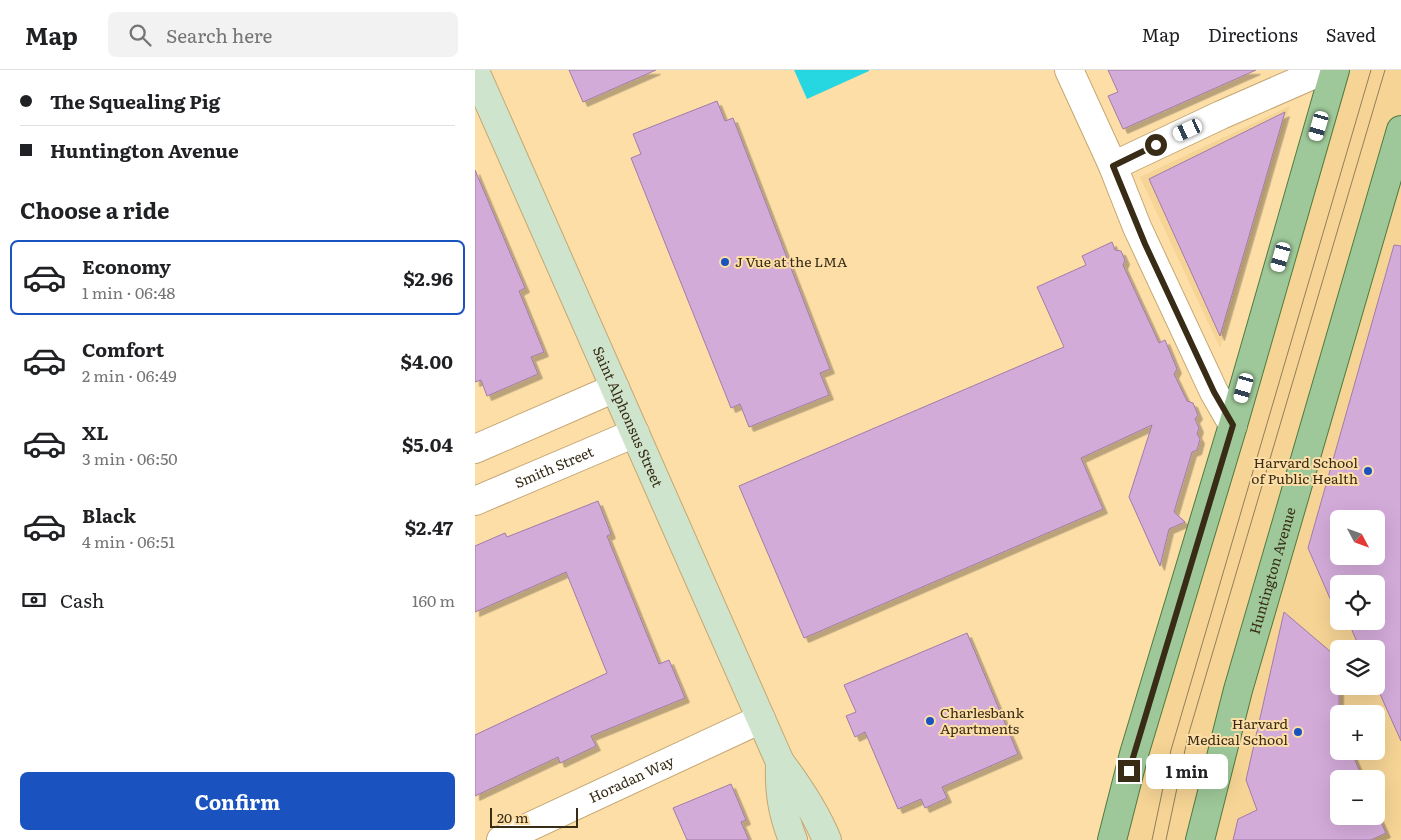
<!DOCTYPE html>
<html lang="en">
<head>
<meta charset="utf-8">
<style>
  :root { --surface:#fff; --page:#f2f2f2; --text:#202124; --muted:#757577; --line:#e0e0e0; --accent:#1a53c0 }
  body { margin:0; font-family:Literata,serif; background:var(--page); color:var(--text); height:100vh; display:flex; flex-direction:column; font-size:19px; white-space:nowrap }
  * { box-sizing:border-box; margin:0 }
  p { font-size:16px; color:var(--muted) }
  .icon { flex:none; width:28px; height:28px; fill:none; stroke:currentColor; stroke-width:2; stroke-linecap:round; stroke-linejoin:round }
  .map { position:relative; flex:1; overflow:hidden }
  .sheet { display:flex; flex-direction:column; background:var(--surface); width:475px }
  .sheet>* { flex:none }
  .hud { display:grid; align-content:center; height:110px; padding:0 20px; background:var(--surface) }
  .needle { width:32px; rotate:131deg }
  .fabs { position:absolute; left:855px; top:440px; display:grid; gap:10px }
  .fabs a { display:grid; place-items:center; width:55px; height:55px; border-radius:8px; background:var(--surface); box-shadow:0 5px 20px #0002; font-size:25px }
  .scale { position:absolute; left:15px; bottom:12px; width:88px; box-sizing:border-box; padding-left:5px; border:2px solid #382c17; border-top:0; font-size:14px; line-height:18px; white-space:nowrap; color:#382c17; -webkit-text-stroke:4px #fddea7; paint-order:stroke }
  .end { position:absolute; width:22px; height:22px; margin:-11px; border:6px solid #382c17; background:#fff; box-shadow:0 0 0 2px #fff }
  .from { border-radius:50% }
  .bubble { position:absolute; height:35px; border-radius:8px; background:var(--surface); box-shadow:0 5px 20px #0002; font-size:16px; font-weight:700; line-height:35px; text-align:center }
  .car { position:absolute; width:15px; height:30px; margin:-15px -8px; border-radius:6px; box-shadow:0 0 4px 1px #0007; background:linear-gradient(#fff 24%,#345 0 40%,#fff 0 76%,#345 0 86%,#fff 0) }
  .hud b { display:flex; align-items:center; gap:18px; height:48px; font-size:19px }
  .hud b+b { border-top:1px solid var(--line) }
  .hud i { width:12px; height:12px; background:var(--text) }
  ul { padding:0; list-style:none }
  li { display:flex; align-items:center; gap:15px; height:75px; margin:0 10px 8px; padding:0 10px; border:2px solid transparent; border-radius:8px }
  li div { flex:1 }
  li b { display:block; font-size:19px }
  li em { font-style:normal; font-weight:700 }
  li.selected { border-color:var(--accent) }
  li>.icon { width:45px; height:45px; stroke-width:1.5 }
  h2 { padding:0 20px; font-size:22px; line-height:60px }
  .pay { display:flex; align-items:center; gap:12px; height:55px; padding:0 20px; font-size:19px }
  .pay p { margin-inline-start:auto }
  .button { display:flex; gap:10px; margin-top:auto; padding:10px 20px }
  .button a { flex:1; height:58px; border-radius:8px; background:var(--accent); color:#fff; font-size:20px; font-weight:700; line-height:58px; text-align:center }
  header { display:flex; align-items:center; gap:30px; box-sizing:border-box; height:70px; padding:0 25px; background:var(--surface); border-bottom:1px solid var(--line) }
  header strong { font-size:24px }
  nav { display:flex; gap:28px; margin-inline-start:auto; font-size:18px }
  .search { width:350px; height:45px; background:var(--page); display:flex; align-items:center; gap:12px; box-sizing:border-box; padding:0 18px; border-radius:8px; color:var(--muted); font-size:19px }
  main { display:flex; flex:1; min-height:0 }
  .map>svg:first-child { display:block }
</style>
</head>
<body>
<header>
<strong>Map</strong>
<div class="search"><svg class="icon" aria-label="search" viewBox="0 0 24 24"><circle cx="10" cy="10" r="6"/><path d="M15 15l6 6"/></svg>Search here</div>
<nav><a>Map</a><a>Directions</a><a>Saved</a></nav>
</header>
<main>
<section class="sheet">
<div class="hud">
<b><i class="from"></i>The Squealing Pig</b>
<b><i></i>Huntington Avenue</b>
</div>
<h2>Choose a ride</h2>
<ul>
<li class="selected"><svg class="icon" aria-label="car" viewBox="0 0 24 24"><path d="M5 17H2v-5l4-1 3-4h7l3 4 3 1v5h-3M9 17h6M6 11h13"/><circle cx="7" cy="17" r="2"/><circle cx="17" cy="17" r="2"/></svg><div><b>Economy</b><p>1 min · 06:48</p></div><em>$2.96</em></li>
<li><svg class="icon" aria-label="car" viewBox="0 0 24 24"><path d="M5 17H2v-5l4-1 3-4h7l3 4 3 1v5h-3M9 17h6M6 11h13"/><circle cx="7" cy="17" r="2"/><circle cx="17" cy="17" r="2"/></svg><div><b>Comfort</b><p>2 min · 06:49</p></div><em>$4.00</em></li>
<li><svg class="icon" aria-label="car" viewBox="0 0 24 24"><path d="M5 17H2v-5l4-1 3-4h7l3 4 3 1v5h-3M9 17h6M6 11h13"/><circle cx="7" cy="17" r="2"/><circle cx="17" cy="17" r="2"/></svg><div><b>XL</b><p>3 min · 06:50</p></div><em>$5.04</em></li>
<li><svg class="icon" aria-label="car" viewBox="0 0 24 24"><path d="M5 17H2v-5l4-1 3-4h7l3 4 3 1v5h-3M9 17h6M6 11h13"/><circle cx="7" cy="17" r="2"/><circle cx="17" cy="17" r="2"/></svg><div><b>Black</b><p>4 min · 06:51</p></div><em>$2.47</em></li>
</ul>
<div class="pay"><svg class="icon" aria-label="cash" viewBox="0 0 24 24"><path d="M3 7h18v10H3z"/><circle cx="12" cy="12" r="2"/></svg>Cash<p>160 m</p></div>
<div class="button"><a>Confirm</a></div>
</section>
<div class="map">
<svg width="926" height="770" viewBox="0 0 926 770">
  <defs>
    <filter id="shadow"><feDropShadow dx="4.5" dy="4.5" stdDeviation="0" flood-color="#0004"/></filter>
  </defs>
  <rect width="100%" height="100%" fill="#fddea7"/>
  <!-- built -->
  <path fill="#f6d495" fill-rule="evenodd" d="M 860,0 L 926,0 L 926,770 L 637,770 ZM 864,449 L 901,449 L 901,486 L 864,486 ZM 864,514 L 901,514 L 901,551 L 864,551 ZM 864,579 L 901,579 L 901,616 L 864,616 ZM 864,644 L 901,644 L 901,681 L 864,681 ZM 864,709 L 901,709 L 901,746 L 864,746 Z
    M 815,36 L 745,278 L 665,107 Z"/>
  <!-- water -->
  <path fill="#26d7e2" d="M 319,0 L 394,0 L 394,1 L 332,29 Z"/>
  <!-- building -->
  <path fill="#d3abd9" stroke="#a17ba7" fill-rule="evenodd" filter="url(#shadow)" d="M 94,0 L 181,0 L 108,32 Z
    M 633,0 L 781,0 L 648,59 L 633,26 L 643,22 Z
    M 242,31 L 250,51 L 258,48 L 355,299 L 345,303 L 354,325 L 274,357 L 265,334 L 256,338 L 156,88 L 166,84 L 158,64 Z
    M 810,42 L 745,266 L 674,109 Z
    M 0,100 L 50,218 L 44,221 L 69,282 L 56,287 L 63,304 L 12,326 L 6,310 L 0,312 Z
    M 637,172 L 640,180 L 646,181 L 650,190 L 648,195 L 684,273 L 690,270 L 702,299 L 699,304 L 712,331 L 718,333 L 723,345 L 720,349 L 724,358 L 722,364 L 725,369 L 722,380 L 717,382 L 699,442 L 710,452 L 694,459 L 685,496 L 654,427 L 677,355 L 606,388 L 628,439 L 329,568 L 264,416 L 589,277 L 562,217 L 611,195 L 607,186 Z
    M 919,175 L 926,176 L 926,671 L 901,615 L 901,579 L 885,579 L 873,551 L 901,551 L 901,514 L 864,514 L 864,549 L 833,478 ZM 864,449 L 901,449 L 901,486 L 864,486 Z
    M 123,431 L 136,464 L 132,466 L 184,594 L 194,590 L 210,628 L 116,666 L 121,676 L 85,693 L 83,687 L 0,726 L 0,665 L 132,603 L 91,502 L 0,542 L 0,476 L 30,463 L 32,467 Z
    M 809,542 L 864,589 L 864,681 L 876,681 L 888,709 L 864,709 L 864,746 L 901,746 L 901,741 L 911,763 L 896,770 L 758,770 L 763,749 L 782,740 L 771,710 Z
    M 492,563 L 543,684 L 467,717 L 472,728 L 450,738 L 446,729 L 423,739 L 390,662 L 380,667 L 371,646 L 381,642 L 369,615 Z
    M 256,714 L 271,750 L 266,752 L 274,770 L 212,770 L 198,738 Z"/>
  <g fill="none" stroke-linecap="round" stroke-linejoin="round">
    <defs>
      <g id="minor">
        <path d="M 638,96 L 746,45 L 849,0"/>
        <path d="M 0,379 L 140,318"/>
        <path id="s1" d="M 0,431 L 160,363"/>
        <path id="s2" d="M 26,770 L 286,649"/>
      </g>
      <path id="tertiary" d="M 594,0 L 638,96 L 662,157 L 739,322 L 758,355"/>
      <g id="secondary">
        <path id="s3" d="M 0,1 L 305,692 C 324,717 340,741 352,770"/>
        <path d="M 305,692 C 304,721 307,743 318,770"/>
      </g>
      <g id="primary">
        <path d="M 637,770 L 659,684 L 758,355 L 860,0"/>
        <path id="s4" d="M 725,770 L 763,620 L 926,60"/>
      </g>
    </defs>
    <!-- minor casing -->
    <use href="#minor" stroke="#c4a772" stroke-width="30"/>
    <!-- tertiary casing -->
    <use href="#tertiary" stroke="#c4a772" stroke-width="30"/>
    <!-- secondary casing -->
    <use href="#secondary" stroke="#c4a772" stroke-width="30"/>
    <!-- primary casing -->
    <use href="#primary" stroke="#507a3f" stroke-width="30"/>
    <!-- minor -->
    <use href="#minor" stroke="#fff" stroke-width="28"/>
    <!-- tertiary -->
    <use href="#tertiary" stroke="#fff" stroke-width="28"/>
    <!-- secondary -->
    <use href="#secondary" stroke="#cee4cc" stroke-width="28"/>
    <!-- primary -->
    <use href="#primary" stroke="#9ec899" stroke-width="28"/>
    <!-- tram -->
    <path stroke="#937e59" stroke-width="1" d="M 677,770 L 696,680 L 896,0
      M 691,770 L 713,666 L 910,0"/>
  </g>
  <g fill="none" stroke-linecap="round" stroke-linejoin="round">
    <!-- route -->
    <path stroke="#382c17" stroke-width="6" d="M 654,701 L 758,355 L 739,322 L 670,174 L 638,96 L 681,75"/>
  </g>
  <!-- markers -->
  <g fill="#1a53c0" stroke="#fddea7" stroke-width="2">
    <circle cx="250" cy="192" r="5"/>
    <circle cx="893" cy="401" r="5"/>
    <circle cx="455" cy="651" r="5"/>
    <circle cx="823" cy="662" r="5"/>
  </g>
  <g text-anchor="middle" stroke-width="4" stroke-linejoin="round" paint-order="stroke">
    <!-- poi labels -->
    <g font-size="14" fill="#382c17" stroke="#fddea7" text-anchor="start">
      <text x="260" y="197">J Vue at the LMA</text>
      <text x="883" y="398" text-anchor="end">Harvard School<tspan x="883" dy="16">of Public Health</tspan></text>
      <text x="465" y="648">Charlesbank<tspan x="465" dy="16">Apartments</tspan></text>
      <text x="813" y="659" text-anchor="end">Harvard<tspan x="813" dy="16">Medical School</tspan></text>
    </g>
    <!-- street labels -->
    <g font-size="14" fill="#382c17" stroke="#fddea7">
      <text dy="5" stroke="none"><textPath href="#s3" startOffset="378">Saint Alphonsus Street</textPath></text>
      <text dy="5" stroke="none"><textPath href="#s1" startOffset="86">Smith Street</textPath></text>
      <text dy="5" stroke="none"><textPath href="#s4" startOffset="279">Huntington Avenue</textPath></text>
      <text dy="5" stroke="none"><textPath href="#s2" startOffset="144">Horadan Way</textPath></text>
    </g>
  </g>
</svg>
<div class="fabs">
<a><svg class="needle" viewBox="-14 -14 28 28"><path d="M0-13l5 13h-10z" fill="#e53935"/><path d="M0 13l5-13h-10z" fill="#757577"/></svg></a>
<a><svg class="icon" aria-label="locate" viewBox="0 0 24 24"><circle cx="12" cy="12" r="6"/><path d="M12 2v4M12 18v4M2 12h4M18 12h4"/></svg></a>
<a><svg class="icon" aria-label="layers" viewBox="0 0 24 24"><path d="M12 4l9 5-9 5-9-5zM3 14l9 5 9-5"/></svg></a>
<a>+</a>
<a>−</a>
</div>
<div class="scale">20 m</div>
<i class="end from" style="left:681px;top:75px"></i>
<i class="end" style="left:654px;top:701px"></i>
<div class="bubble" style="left:671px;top:684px;width:82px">1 min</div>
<i class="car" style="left:844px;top:56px;rotate:196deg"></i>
<i class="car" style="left:713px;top:60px;rotate:245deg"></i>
<i class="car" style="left:806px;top:187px;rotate:196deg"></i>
<i class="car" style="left:769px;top:318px;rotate:196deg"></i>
</div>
</main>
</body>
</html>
